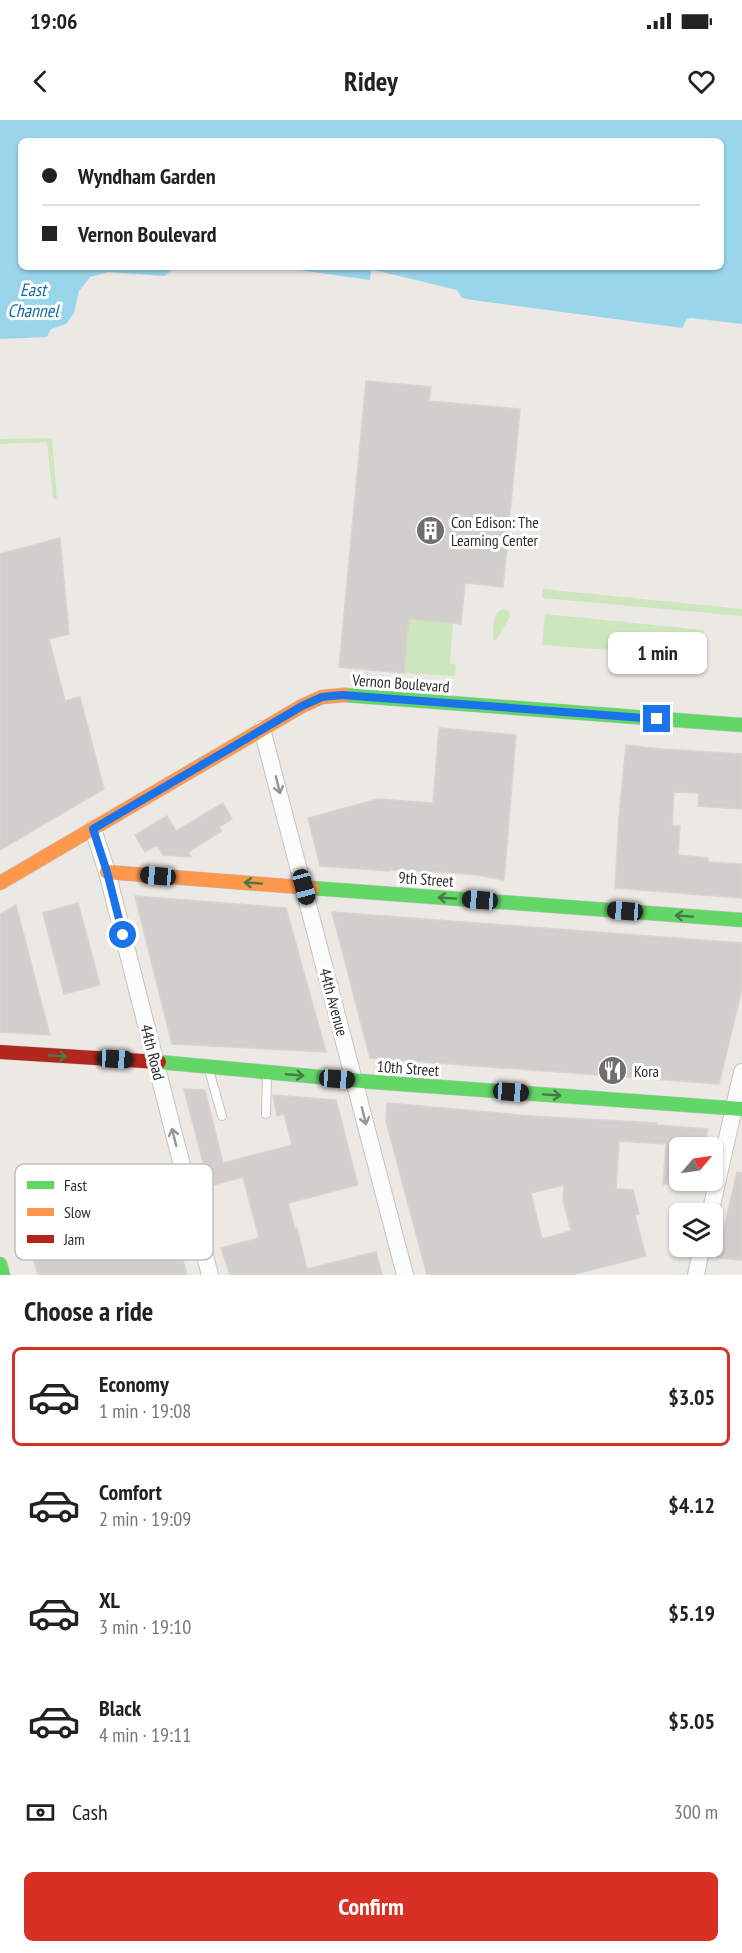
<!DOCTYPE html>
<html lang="en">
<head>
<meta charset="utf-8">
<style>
  :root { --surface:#fff; --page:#f2f2f2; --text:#222; --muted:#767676; --line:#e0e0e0; --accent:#d93025 }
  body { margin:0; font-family:"PT Sans Narrow",sans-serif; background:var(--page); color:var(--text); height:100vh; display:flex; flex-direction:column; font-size:22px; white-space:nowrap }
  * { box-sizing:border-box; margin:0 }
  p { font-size:20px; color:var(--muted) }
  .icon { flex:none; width:33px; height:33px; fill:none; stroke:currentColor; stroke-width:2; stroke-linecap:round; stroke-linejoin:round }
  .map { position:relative; height:1155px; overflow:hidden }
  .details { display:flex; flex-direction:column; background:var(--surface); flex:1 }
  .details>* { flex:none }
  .guide { position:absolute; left:18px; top:18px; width:706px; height:132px; border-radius:9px; box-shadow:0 2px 4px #0004; display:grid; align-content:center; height:132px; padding:0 24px; background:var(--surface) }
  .needle { width:39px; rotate:61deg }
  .fabs { position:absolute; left:669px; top:1017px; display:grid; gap:12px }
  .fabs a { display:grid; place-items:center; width:54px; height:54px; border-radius:9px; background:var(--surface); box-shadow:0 2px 4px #0004; font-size:30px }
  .end { position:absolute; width:27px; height:27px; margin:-14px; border:8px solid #1a73e8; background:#fff; box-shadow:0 0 0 3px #fff }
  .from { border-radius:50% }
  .bubble { position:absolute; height:42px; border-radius:9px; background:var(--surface); box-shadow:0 2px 4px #0004; font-size:20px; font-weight:700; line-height:42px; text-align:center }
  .car { position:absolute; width:18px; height:36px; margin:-18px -9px; border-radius:8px; box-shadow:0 0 4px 2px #0007; background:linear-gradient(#222 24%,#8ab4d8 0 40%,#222 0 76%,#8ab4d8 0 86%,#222 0) }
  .guide b { display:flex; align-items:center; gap:21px; height:57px; font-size:22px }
  .guide b+b { border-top:2px solid var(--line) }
  .guide i { width:15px; height:15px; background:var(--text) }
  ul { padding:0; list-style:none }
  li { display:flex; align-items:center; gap:18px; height:99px; margin:0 12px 9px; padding:0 12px; border:3px solid transparent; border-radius:9px }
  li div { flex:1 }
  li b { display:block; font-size:22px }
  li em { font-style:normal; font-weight:700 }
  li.current { border-color:var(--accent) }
  li>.icon { width:54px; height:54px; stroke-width:1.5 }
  h2 { padding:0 24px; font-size:27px; line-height:72px }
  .pay { display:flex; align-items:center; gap:15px; height:66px; padding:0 24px; font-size:22px }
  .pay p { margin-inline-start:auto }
  .primary-button { display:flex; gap:12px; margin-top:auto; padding:12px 24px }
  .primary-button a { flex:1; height:69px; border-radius:9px; background:var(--accent); color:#fff; font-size:24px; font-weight:700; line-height:69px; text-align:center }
  .status { display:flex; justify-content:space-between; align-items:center; height:42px; padding:0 30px; background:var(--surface); direction:ltr }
  .status svg { height:16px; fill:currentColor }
  header { display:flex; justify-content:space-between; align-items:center; height:78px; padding:0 24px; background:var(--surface); font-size:27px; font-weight:700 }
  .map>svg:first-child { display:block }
</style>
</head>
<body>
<div class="status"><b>19:06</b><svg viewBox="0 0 49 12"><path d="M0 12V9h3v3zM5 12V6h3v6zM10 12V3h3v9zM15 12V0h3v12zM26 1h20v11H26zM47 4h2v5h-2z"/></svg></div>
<header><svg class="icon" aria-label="back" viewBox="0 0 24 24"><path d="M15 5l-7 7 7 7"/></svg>Ridey<svg class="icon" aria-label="heart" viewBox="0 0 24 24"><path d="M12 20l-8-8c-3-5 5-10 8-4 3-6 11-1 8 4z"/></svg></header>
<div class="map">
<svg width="742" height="1155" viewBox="0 0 742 1155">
  <rect width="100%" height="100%" fill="#ece8e4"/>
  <!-- green -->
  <path fill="#cee6be" d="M 52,318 L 57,379 L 53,379 L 47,322 L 0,324 L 0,319 Z
    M 543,469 L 742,489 L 742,496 L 542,478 Z
    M 504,489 L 509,492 L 510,497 L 496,520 L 494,521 C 492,510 492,491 504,489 Z
    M 545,494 L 704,510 L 701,537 L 542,525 Z
    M 409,499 L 453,503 L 450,543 L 456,545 L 455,556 L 404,553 Z"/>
  <!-- water -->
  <path fill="#99d6ec" d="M 0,0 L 742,0 L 742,204 L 691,198 L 687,199 L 682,208 L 472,180 L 462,178 L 457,170 L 374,150 L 371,151 L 370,160 L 276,147 L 722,147 L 722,21 L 21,21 L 21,147 L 176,147 L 164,156 L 108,152 L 90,157 L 79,171 L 74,193 L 66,204 L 51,209 L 47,217 L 0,219 Z"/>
  <!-- building -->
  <path fill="#d1cecb" stroke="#d7d4d0" stroke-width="1.5" fill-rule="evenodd" d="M 366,261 L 431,267 L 429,281 L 520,289 L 503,467 L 465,463 L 461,504 L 409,499 L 404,553 L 339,547 Z
    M 60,418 L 69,514 L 49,519 L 65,581 L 80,577 L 104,669 L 0,730 L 0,434 Z
    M 439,608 L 516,615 L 504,760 L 478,755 L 427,751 L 389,750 L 389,751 L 320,746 L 308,698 L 378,679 L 433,683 Z
    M 626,625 L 661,629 L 742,634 L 742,689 L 698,686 L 699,673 L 674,672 L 672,706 L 680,706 L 678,735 L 708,738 L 708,742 L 742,744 L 742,778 L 615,768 L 619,697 Z
    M 223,683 L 232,699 L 219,707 L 222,711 L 188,732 L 191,737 L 163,735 L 157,725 L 145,732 L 135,715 L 167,696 L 176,711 Z
    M 135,776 L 286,788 L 326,932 L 172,924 Z
    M 78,783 L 100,865 L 64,874 L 43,793 Z
    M 16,785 L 39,874 L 50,915 L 0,912 L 0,794 Z
    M 332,792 L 742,823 L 742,869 L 719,964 L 370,938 Z
    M 184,969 L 205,970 L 223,1043 L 292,1025 L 284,994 L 277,996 L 273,975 L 336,980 L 358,1065 L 288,1083 L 295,1109 L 297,1108 L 307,1149 L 376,1132 L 382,1155 L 230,1155 L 221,1128 L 259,1118 L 243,1057 L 209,1066 Z
    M 387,983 L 531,996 L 657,1003 L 657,1005 L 708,1009 L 704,1028 L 680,1028 L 680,1065 L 663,1064 L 666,1024 L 619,1021 L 616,1069 L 633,1070 L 639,1094 L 635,1095 L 646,1136 L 572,1155 L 427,1155 L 386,1001 ZM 564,1065 L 563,1080 L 571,1111 L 542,1119 L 531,1073 Z
    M 40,1052 L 41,1055 L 49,1052 L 60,1093 L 68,1091 L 76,1111 L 100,1105 L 99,1101 L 145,1088 L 144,1084 L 166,1078 L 187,1155 L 38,1155 L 26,1111 L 30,1110 L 26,1096 L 32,1095 L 22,1057 Z
    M 737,1052 L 742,1053 L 742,1140 L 717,1138 Z"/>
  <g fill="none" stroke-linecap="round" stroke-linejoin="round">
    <defs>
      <path id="lane" d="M 209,950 L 222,996
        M 266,994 L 267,955"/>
      <path id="street" d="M 262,609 L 405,1155
        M 93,709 L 107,752 L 210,1155
        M 710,1094 L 742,952
        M 696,1155 L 702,1126"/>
      <path id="fast" d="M 344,575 L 742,605
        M 312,768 L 742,800
        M 159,942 L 373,962 L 742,989
        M 0,1144 L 3,1155"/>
      <path id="slow" d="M 107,752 L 312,768
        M 0,763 L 302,586 L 322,577 L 344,575"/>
      <path id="jam" d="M 0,932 L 159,942"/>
    </defs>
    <!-- lane casing -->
    <use href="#lane" stroke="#c5c4c5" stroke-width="10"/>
    <!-- street casing -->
    <use href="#street" stroke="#c5c4c5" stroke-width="18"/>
    <!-- fast casing -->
    <use href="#fast" stroke="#c5c4c5" stroke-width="15"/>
    <!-- slow casing -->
    <use href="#slow" stroke="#c5c4c5" stroke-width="15"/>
    <!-- jam casing -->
    <use href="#jam" stroke="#c5c4c5" stroke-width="15"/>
    <!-- lane -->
    <use href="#lane" stroke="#fcfcfb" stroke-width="8"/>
    <!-- street -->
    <use href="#street" stroke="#fcfcfb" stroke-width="16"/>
    <!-- fast -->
    <use href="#fast" stroke="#63d668" stroke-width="14"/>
    <!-- slow -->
    <use href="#slow" stroke="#ff974d" stroke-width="14"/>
    <!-- jam -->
    <use href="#jam" stroke="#b3261e" stroke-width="14"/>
  </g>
  <!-- one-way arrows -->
  <defs><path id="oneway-shaft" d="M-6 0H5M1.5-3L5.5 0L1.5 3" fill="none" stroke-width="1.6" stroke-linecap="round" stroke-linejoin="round" transform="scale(1.5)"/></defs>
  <g stroke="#959594">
    <use href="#oneway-shaft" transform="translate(278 665) rotate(76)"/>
    <use href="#oneway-shaft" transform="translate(364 996) rotate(76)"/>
    <use href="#oneway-shaft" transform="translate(174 1017) rotate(-104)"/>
  </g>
  <g stroke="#467a48">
    <use href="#oneway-shaft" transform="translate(253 763) rotate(-176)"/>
    <use href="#oneway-shaft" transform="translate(447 778) rotate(-176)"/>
    <use href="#oneway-shaft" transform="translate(684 796) rotate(-176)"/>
    <use href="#oneway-shaft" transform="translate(58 936) rotate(4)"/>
    <use href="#oneway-shaft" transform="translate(295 955) rotate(5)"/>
    <use href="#oneway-shaft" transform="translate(552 975) rotate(4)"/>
  </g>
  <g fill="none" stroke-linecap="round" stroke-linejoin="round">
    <!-- route -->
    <path stroke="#1a73e8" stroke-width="8" d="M 123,815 L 107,752 L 93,709 L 302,586 L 322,577 L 342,575 L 657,599"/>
  </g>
  <!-- icons -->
  <defs>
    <symbol id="building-disc" viewBox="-11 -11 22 22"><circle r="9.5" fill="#706f6e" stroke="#fff"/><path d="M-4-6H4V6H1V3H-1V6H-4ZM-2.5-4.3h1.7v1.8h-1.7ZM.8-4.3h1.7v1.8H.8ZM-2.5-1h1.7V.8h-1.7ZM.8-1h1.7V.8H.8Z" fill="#fff"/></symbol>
    <symbol id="restaurant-disc" viewBox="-11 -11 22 22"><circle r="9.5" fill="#706f6e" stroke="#fff"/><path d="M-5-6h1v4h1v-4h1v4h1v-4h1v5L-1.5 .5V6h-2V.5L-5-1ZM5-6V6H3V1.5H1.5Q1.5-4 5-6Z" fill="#fff"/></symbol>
  </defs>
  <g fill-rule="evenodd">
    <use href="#building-disc" x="414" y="394" width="33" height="33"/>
    <use href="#restaurant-disc" x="596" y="934" width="33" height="33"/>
  </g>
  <g text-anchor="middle" stroke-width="6" stroke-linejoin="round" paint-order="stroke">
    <!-- poi labels -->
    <g font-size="16" fill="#2e2e2e" stroke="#fff" text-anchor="start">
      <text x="451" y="408">Con Edison: The<tspan x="451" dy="18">Learning Center</tspan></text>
      <text x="634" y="957">Kora</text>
    </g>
    <!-- street labels -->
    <g font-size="16" fill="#2e2e2e" stroke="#fff">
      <text transform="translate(401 563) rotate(4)" y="6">Vernon Boulevard</text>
      <text transform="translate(426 759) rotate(4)" y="6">9th Street</text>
      <text transform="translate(334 882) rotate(75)" y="6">44th Avenue</text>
      <text transform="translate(153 932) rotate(76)" y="6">44th Road</text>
      <text transform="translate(408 948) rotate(4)" y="6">10th Street</text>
    </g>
    <!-- water labels -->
    <g font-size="18" font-style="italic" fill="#0d6fa3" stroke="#fff">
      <text x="33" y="176">East<tspan x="33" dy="21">Channel</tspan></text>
    </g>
  </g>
  <!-- legend -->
  <rect x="15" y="1044" width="198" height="96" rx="9" fill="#fff" stroke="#c0c0c0" stroke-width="1.5"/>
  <rect x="27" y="1061" width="27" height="8" fill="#63d668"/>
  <rect x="27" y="1088" width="27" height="8" fill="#ff974d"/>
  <rect x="27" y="1115" width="27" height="8" fill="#b3261e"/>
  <g font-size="16" fill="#2e2e2e">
    <text x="64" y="1071">Fast</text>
    <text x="64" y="1098">Slow</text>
    <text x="64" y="1125">Jam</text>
  </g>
</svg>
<div class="fabs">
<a><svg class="needle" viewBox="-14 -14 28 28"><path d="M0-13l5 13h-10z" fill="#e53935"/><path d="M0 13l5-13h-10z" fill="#767676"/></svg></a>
<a><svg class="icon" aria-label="layers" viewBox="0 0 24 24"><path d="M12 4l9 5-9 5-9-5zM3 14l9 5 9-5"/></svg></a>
</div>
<i class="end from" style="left:123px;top:815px"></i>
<i class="end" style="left:657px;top:599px"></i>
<div class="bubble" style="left:608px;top:512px;width:99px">1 min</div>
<i class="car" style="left:158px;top:756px;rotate:275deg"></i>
<i class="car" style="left:304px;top:767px;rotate:165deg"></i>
<i class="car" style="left:480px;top:780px;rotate:274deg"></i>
<i class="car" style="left:625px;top:791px;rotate:274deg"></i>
<i class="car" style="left:115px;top:939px;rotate:93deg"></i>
<i class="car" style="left:337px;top:959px;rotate:94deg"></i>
<i class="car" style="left:511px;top:972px;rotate:94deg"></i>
<div class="guide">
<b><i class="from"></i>Wyndham Garden</b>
<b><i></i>Vernon Boulevard</b>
</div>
</div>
<section class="details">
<h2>Choose a ride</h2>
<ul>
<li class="current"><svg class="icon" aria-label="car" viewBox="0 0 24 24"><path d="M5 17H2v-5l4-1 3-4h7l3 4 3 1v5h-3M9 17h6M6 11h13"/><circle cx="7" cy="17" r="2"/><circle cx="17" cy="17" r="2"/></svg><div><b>Economy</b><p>1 min · 19:08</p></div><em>$3.05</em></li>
<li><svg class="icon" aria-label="car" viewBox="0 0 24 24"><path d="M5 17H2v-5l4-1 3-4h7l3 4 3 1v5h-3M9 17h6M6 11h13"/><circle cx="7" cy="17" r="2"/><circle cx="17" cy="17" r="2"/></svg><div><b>Comfort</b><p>2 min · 19:09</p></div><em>$4.12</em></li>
<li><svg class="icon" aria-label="car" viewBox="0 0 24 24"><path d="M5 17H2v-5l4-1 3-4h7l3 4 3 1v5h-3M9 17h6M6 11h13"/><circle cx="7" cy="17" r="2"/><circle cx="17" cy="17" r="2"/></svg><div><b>XL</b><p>3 min · 19:10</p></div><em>$5.19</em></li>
<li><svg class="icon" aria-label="car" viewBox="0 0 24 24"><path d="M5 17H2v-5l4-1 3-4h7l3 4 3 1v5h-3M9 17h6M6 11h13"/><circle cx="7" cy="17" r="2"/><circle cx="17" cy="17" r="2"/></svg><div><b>Black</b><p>4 min · 19:11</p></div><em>$5.05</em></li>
</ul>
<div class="pay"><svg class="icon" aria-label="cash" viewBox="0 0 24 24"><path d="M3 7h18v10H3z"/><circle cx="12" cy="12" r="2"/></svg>Cash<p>300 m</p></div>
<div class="primary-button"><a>Confirm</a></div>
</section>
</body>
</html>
